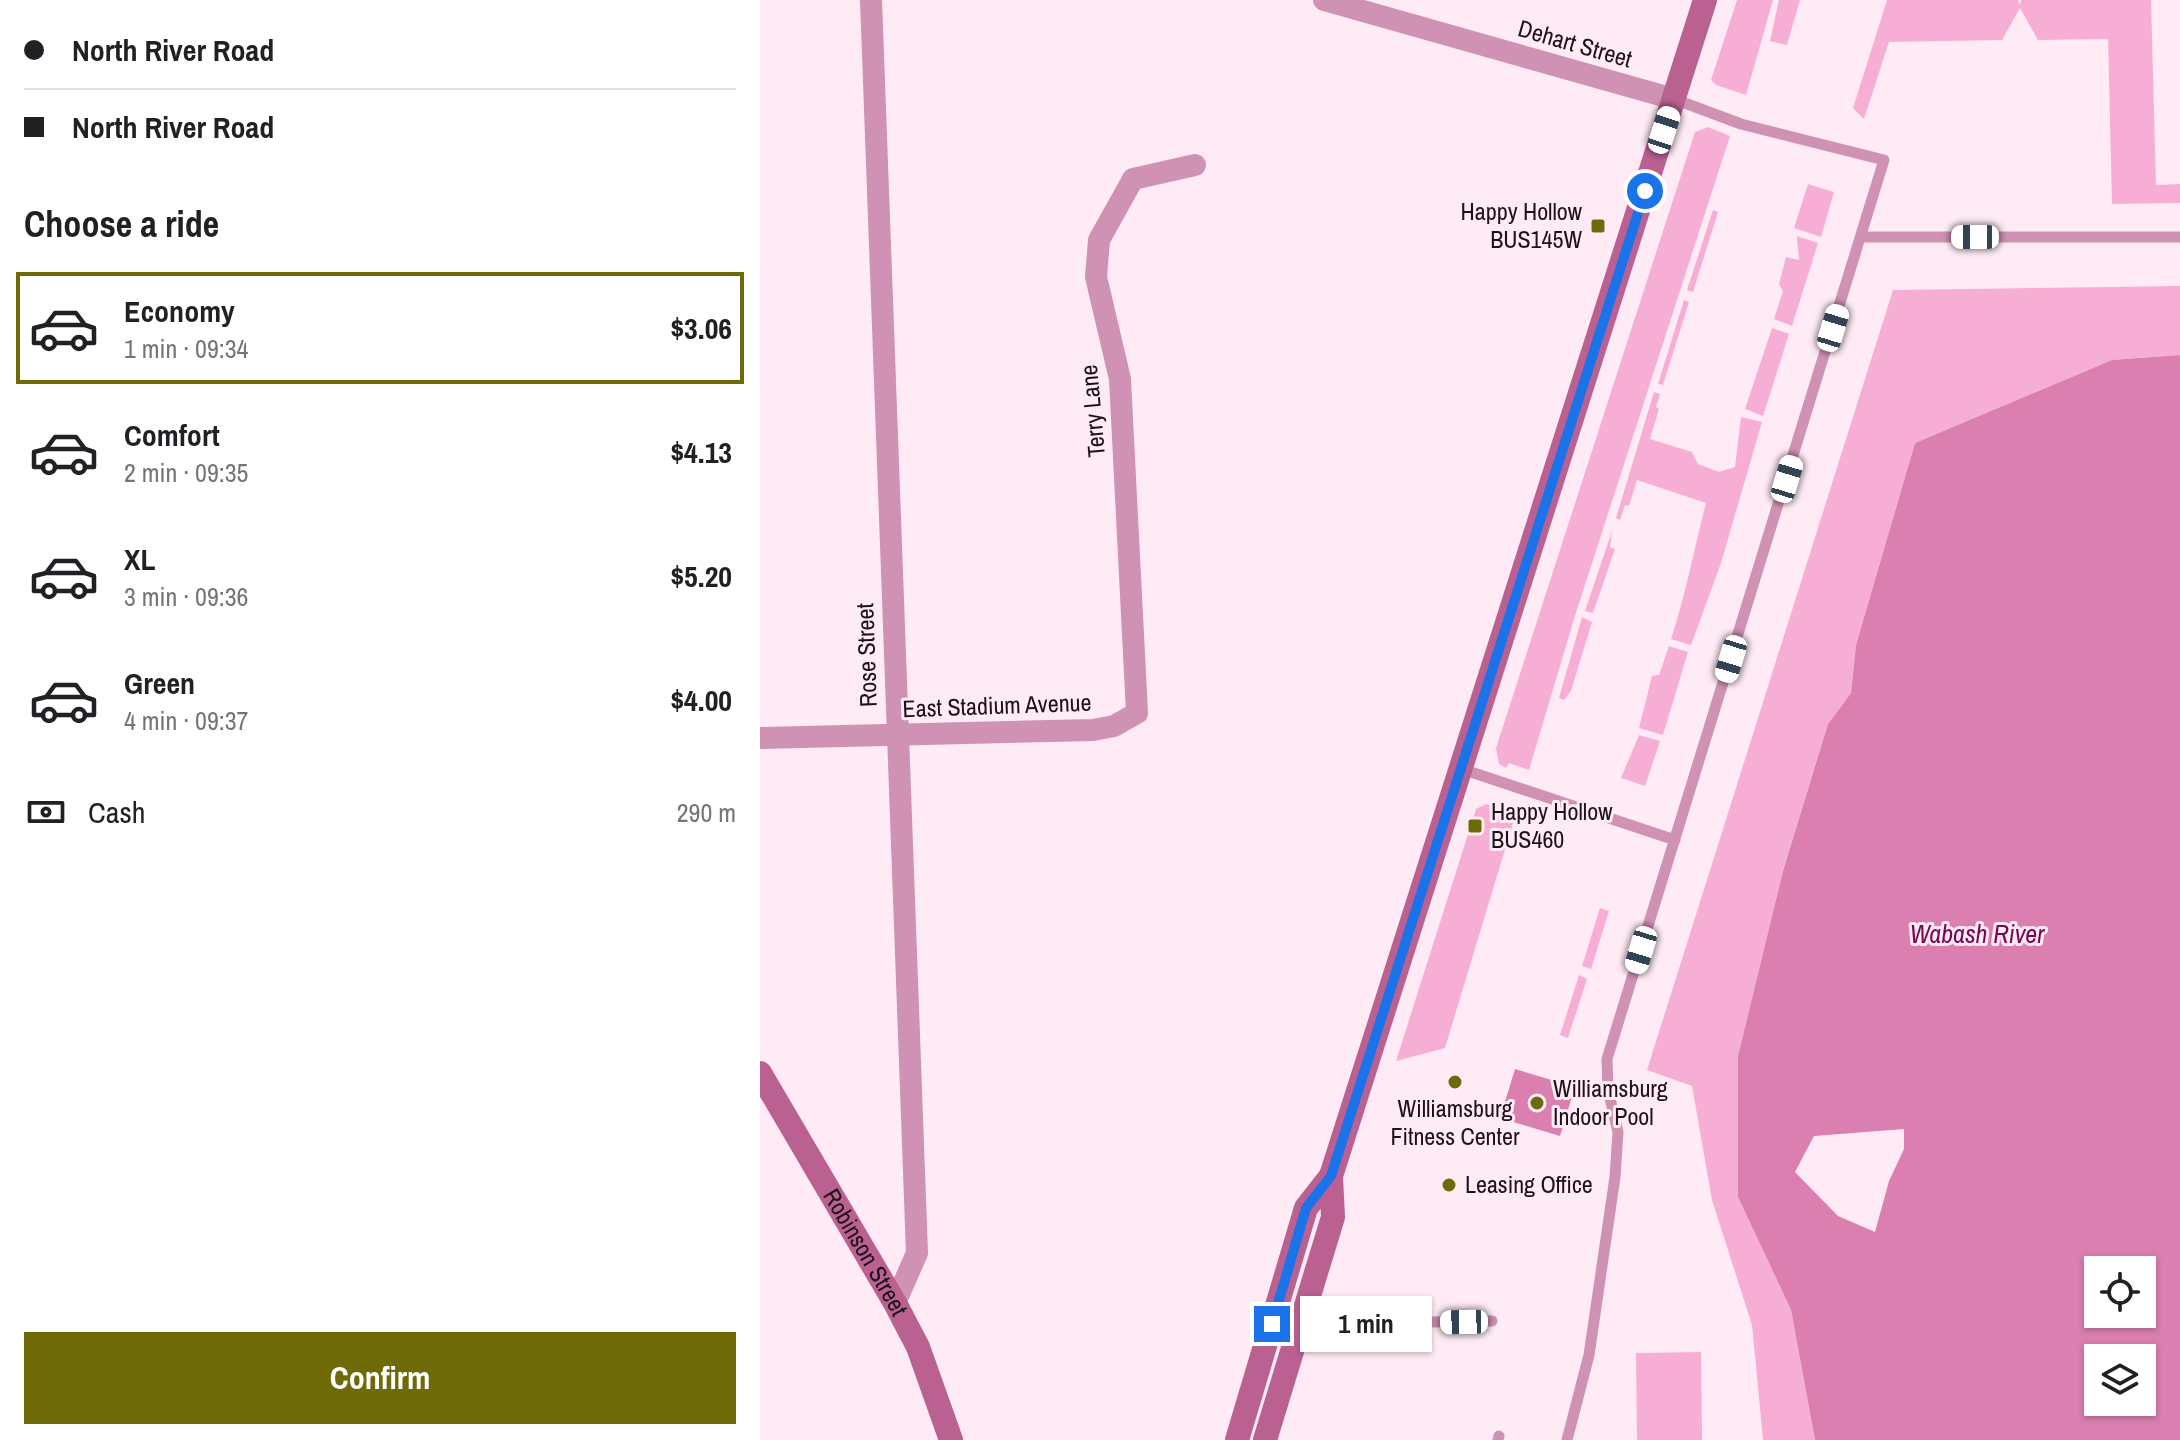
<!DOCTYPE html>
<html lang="en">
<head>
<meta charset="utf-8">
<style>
  :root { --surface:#fff; --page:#f2f2f2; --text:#202124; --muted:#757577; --line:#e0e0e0; --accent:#6d6a07 }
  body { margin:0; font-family:"Archivo Narrow",sans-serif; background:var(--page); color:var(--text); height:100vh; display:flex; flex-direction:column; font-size:30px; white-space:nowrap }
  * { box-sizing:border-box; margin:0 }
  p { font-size:26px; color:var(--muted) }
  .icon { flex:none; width:44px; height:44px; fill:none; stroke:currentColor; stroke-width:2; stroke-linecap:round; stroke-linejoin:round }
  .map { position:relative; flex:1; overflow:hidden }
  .panel { display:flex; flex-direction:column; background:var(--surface); width:760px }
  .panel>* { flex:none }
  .top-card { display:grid; align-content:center; height:176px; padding:0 24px; background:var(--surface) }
  .controls { position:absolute; left:1324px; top:1256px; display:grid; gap:16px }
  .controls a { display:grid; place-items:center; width:72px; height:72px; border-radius:0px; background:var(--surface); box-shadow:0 2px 6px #0004; font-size:40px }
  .end { position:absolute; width:36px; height:36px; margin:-18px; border:10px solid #1a73e8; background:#fff; box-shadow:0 0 0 4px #fff }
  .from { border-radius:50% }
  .bubble { position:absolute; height:56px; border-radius:0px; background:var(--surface); box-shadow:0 2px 6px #0004; font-size:26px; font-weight:800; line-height:56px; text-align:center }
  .car { position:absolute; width:24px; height:48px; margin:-24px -12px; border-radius:10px; box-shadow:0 0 6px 2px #0007; background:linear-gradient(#fff 24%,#345 0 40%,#fff 0 76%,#345 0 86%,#fff 0) }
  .top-card b { display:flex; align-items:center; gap:28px; height:76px; font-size:30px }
  .top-card b+b { border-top:2px solid var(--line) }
  .top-card i { width:20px; height:20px; background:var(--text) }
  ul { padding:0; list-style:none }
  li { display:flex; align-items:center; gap:24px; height:112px; margin:0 16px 12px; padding:0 8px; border:4px solid transparent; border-radius:0px }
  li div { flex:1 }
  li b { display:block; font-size:30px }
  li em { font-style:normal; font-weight:800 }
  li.selected { border-color:var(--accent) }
  li>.icon { width:72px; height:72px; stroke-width:1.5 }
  h2 { padding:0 24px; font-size:36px; line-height:96px }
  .pay { display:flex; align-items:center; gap:20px; height:88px; padding:0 24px; font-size:30px }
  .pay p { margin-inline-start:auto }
  .action { display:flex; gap:16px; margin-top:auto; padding:16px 24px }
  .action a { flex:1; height:92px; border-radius:0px; background:var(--accent); color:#fff; font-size:32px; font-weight:800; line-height:92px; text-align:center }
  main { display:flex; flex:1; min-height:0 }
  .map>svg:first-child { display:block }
</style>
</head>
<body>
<main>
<section class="panel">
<div class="top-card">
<b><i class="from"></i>North River Road</b>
<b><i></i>North River Road</b>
</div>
<h2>Choose a ride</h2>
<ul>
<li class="selected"><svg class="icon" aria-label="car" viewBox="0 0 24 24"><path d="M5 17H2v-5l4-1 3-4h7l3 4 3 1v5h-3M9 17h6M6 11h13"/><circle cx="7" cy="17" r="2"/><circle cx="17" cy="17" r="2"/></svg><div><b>Economy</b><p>1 min · 09:34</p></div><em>$3.06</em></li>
<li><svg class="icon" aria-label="car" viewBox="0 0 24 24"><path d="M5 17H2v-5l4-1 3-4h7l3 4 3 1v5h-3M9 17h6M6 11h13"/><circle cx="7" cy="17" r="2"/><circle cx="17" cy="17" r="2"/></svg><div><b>Comfort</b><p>2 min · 09:35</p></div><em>$4.13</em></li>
<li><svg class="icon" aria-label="car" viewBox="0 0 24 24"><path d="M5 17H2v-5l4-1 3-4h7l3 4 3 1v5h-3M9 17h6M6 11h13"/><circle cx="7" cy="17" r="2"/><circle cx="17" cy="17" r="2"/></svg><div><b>XL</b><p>3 min · 09:36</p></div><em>$5.20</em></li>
<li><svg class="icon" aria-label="car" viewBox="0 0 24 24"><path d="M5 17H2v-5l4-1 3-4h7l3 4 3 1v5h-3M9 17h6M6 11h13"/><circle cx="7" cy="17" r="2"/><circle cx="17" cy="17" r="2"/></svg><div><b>Green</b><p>4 min · 09:37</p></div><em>$4.00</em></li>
</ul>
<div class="pay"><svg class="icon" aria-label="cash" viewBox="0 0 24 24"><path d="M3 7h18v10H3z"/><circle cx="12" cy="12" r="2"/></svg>Cash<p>290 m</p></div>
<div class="action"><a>Confirm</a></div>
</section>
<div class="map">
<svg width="1420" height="1440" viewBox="0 0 1420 1440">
  <rect width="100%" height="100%" fill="#ffebf5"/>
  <!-- green -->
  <path fill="#f7aed4" d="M 977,0 L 1013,0 L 986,95 L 956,85 L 951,80 Z
    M 1019,0 L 1040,0 L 1027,45 L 1010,41 Z
    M 1127,0 L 1258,0 L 1260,5 L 1261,0 L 1391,0 L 1396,185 L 1420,184 L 1420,203 L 1352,204 L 1348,39 L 1278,40 L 1260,8 L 1242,40 L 1129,42 L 1104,119 L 1093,108 Z
    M 948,127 L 970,136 L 814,619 L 769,770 L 749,763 L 746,768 L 739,764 L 736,748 L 935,132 Z
    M 1048,184 L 1074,192 L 1061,237 L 1034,228 Z
    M 953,210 L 958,212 L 933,292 L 927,290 Z
    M 1037,236 L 1058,243 L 1032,326 L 1014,319 L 1023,291 L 1019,284 L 1026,257 L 1039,260 Z
    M 1420,286 L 1420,355 L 1352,360 L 1155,443 L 1096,645 L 1091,693 L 1068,724 L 1023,871 L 978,1056 L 978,1197 L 1031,1310 L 1055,1440 L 1003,1440 L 992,1325 L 952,1200 L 932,1086 L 887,1070 L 1133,290 Z
    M 924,300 L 929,302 L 903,385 L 898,384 Z
    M 1012,328 L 1029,334 L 1003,416 L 985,409 Z
    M 894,392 L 900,394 L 896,407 L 899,409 L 890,439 L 932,452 L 938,464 L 959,472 L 975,467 L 981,417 L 1002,422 L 961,563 L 931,645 L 911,639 C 926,593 934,549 946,503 L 877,480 L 869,506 L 865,505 L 860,520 L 856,518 Z
    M 852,531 L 850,547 L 855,549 L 833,613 L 825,611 Z
    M 822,617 L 832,622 L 811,691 L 804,700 L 799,698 Z
    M 909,646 L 928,652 L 903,735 L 879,728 L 892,676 L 899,675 Z
    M 879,735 L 900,741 L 885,786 L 861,778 Z
    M 726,804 L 756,813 L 685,1048 L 636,1061 L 716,809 Z
    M 840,908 L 849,911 L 831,969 L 822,966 Z
    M 819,975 L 827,979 L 808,1038 L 800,1035 Z
    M 941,1352 L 942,1440 L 877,1440 L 876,1353 Z"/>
  <!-- water -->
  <path fill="#da7fb0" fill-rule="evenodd" d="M 1420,355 L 1420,1440 L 1055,1440 L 1031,1310 L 978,1197 L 978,1056 L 1023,871 L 1068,724 L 1091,693 L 1096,645 L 1155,443 L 1352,360 ZM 1144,1129 L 1144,1149 L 1129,1181 L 1115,1232 L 1078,1216 L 1035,1172 L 1054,1136 ZM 1338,1270 L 1382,1270 L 1382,1314 L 1338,1314 ZM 1338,1358 L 1382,1358 L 1382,1402 L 1338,1402 Z
    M 755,1069 L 815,1087 L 800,1136 L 740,1118 Z"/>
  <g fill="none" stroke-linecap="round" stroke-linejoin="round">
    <!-- lane -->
    <path stroke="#cf92b2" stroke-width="11" d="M 1101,237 L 1420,237
      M 702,769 L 915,840
      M 540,1324 L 732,1321
      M 738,1440 L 739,1436
      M 807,1440 L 829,1355 L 855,1177 L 858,1132 L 848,1090 L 847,1059 L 1124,160 L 981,124 L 914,99"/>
    <!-- street -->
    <path stroke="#cf92b2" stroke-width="22" d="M 111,0 L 157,1253 L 135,1303
      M 564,0 L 914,99
      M 0,738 L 333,730 L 354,726 L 377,713 L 360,379 L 336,277 L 339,240 L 373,179 L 435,165"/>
    <!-- secondary -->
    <g stroke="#ba6192" stroke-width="24">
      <path id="s1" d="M 0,1073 L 135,1303 L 158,1347 L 191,1440"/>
      <path d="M 477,1440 L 546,1208 L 571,1176"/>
      <path d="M 505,1440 L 573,1217 L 571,1176 L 945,0"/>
    </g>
  </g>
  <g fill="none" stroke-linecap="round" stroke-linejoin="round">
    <!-- route -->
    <path stroke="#1a73e8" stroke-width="10" d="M 512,1324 L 546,1208 L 571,1176 L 885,191"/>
  </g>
  <!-- markers -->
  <g fill="#6d6a07" stroke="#ffebf5" stroke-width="3">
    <rect x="830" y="218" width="16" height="16" rx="4"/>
    <rect x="707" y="818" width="16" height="16" rx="4"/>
    <circle cx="695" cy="1082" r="8"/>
    <circle cx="777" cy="1103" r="8"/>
    <circle cx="689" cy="1185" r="8"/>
  </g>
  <g text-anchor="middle" stroke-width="6" stroke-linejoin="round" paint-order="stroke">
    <!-- street labels -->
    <g font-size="24" fill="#1d1218" stroke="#ffebf5">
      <text transform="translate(815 44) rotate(16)" y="8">Dehart Street</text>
      <text transform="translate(333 411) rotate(-95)" y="8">Terry Lane</text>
      <text transform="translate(107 655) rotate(-92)" y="8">Rose Street</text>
      <text transform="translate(237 706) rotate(-2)" y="8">East Stadium Avenue</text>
      <text dy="8" stroke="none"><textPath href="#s1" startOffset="208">Robinson Street</textPath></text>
    </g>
    <!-- poi labels -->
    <g font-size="24" fill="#1d1218" stroke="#ffebf5" text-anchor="start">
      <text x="822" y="220" text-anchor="end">Happy Hollow<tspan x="822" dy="28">BUS145W</tspan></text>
      <text x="731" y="820">Happy Hollow<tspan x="731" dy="28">BUS460</tspan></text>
      <text x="793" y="1097">Williamsburg<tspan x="793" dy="28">Indoor Pool</tspan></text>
      <text x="695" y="1117" text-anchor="middle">Williamsburg<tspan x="695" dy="28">Fitness Center</tspan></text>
      <text x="705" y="1193">Leasing Office</text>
    </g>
    <!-- water labels -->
    <g font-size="26" font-style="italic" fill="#790653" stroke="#ffebf5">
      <text x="1217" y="943">Wabash River</text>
    </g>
  </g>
</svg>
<div class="controls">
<a><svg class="icon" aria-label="locate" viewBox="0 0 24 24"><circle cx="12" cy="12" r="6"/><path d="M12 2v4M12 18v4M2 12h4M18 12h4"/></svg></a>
<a><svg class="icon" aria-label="layers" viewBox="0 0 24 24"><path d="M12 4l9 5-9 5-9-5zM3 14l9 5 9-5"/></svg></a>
</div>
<i class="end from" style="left:885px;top:191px"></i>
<i class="end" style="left:512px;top:1324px"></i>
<div class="bubble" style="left:540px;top:1296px;width:132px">1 min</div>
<i class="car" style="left:904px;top:130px;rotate:18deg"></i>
<i class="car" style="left:1215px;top:237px;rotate:270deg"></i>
<i class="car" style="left:1073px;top:328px;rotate:17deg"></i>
<i class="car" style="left:1027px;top:479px;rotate:17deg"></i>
<i class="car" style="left:971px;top:659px;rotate:197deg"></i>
<i class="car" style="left:881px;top:950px;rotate:197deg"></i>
<i class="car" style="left:704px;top:1322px;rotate:269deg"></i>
</div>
</main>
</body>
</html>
